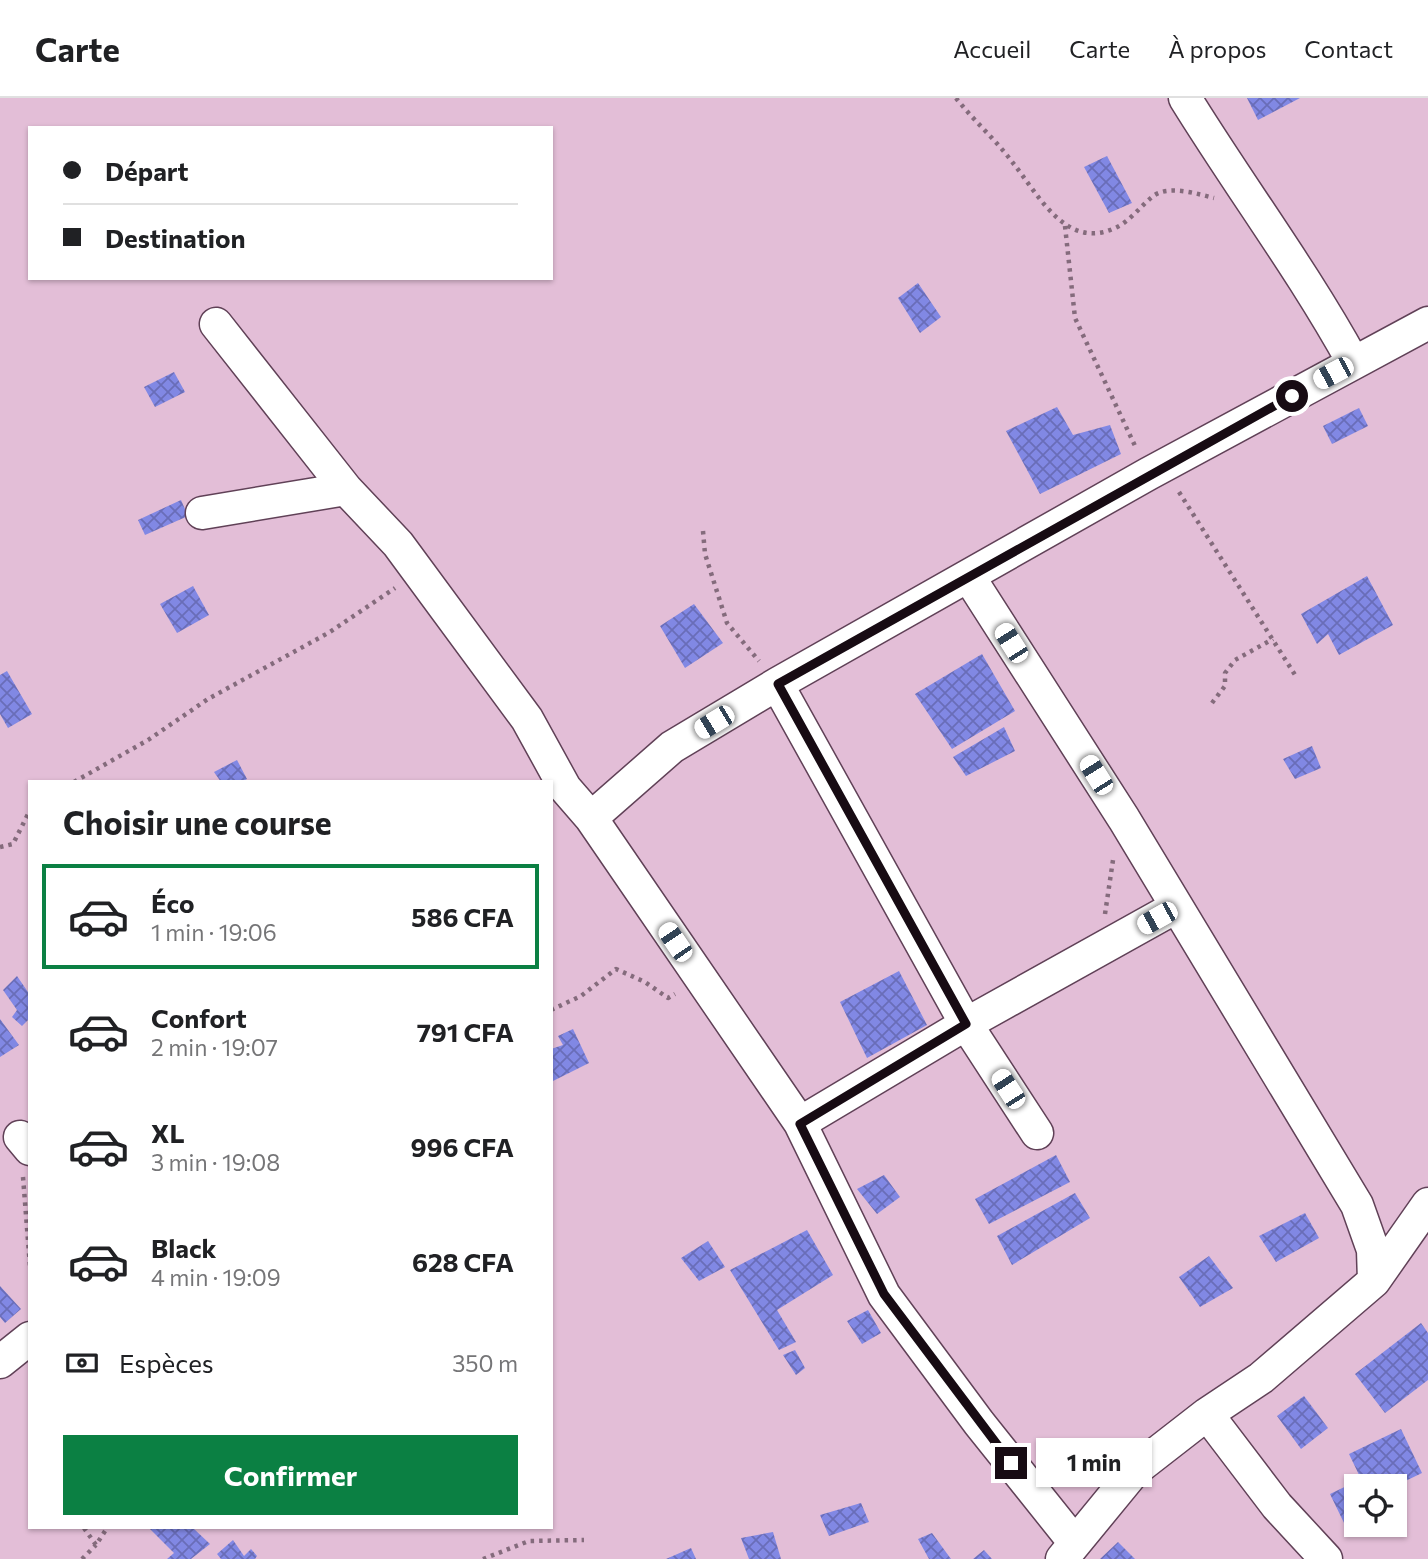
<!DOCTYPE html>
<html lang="fr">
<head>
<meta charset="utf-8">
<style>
  :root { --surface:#fff; --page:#f6f6f6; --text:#202124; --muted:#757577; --line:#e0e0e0; --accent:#0b8043 }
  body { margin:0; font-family:Commissioner,sans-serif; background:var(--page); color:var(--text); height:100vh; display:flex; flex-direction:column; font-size:26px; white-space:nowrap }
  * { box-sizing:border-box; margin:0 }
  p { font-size:23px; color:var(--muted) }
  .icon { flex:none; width:38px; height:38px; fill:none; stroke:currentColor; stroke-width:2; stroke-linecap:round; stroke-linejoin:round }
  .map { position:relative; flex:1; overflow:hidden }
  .details { position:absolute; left:28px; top:682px; width:525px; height:749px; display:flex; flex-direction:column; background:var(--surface); border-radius:0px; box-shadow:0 2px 5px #0004 }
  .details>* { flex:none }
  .hud { position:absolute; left:28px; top:28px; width:525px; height:154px; border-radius:0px; box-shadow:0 2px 5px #0004; display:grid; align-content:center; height:154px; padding:0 35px; background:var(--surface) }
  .controls { position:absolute; left:1344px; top:1376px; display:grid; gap:14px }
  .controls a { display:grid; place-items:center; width:63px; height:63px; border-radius:0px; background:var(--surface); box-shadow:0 2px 5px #0004; font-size:35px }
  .end { position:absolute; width:32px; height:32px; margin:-16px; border:9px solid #170b13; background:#fff; box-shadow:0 0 0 4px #fff }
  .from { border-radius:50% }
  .bubble { position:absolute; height:49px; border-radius:0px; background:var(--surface); box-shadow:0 2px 5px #0004; font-size:23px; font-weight:700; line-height:49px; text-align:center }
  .car { position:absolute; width:21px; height:42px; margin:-21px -10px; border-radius:9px; box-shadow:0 0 5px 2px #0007; background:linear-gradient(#fff 24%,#345 0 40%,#fff 0 76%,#345 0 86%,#fff 0) }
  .hud b { display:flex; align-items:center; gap:24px; height:66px; font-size:26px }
  .hud b+b { border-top:2px solid var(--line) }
  .hud i { width:18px; height:18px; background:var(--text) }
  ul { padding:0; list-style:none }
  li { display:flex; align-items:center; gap:21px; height:105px; margin:0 14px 10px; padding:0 21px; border:4px solid transparent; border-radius:0px }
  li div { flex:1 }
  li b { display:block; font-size:26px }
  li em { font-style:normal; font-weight:700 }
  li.on { border-color:var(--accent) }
  li>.icon { width:63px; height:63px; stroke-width:1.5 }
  h2 { padding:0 35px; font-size:32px; line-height:84px }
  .pay { display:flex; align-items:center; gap:18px; height:77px; padding:0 35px; font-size:26px }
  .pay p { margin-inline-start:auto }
  .primary-button { display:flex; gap:14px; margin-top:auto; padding:14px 35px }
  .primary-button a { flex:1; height:80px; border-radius:0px; background:var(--accent); color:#fff; font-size:28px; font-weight:700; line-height:80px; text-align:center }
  header { display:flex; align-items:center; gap:42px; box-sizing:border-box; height:98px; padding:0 35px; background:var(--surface); border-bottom:2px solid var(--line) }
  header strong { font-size:33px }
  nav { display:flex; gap:38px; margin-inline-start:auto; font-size:24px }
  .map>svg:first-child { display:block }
</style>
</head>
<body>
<header>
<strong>Carte</strong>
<nav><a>Accueil</a><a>Carte</a><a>À propos</a><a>Contact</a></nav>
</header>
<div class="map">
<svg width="1428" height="1461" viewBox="0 0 1428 1461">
  <defs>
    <pattern id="building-cross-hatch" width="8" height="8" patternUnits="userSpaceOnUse" patternTransform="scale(1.75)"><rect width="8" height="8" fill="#8188e4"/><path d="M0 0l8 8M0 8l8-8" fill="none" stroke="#696db8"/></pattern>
  </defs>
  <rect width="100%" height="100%" fill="#e3bed7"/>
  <!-- building -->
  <path fill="url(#building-cross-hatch)" d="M 1247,0 L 1300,0 L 1258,22 Z
    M 1107,58 L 1132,105 L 1109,115 L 1084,69 Z
    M 918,185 L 941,219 L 920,235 L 898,200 Z
    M 174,274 L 185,294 L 155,309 L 144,289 Z
    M 1057,309 L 1073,337 L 1110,327 L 1121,356 L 1040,396 L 1006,333 Z
    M 1359,310 L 1368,328 L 1332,346 L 1323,328 Z
    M 181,402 L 188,418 L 145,437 L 138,422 Z
    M 1367,478 L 1393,527 L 1339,557 L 1328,536 L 1317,546 L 1301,516 Z
    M 193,488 L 209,517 L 177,535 L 160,506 Z
    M 694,506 L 723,545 L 685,570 L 660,528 Z
    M 982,556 L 1015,613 L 952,651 L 915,596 Z
    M 7,573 L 32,616 L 8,630 L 0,616 L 0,577 Z
    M 1004,629 L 1015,653 L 966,678 L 953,659 Z
    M 1312,648 L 1321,670 L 1295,681 L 1283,661 Z
    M 237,662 L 247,681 L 241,684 L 221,684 L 214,674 Z
    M 899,873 L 927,927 L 867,960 L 840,904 Z
    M 17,878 L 30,897 L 30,920 L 22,928 L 12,919 L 17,912 L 3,892 Z
    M 0,921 L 19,947 L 0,959 Z
    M 573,931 L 589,965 L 551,984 L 551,951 L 563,947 L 558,938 Z
    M 1056,1057 L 1070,1084 L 989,1126 L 975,1101 Z
    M 884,1077 L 900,1099 L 877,1116 L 857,1091 Z
    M 1075,1095 L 1090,1120 L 1012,1167 L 997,1138 Z
    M 1305,1115 L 1319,1140 L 1276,1164 L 1259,1138 Z
    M 807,1132 L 833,1177 L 777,1212 L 796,1244 L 779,1252 L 730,1172 Z
    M 708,1143 L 725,1169 L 699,1183 L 681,1160 Z
    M 1209,1158 L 1233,1190 L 1200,1209 L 1179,1179 Z
    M 0,1188 L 21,1211 L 5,1225 L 0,1219 Z
    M 868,1212 L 881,1235 L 862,1246 L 847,1223 Z
    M 1421,1225 L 1428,1235 L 1428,1282 L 1385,1315 L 1355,1276 Z
    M 795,1252 L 805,1270 L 796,1277 L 783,1257 Z
    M 1304,1298 L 1328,1330 L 1301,1351 L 1277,1318 Z
    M 1401,1331 L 1422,1375 L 1395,1388 L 1356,1388 L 1356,1422 L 1345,1427 L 1330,1396 L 1361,1381 L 1349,1356 Z
    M 861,1405 L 869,1424 L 829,1438 L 820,1417 Z
    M 149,1430 L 193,1430 L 210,1446 L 191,1461 L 167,1461 L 174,1455 Z
    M 773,1434 L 781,1461 L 749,1461 L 741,1440 Z
    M 932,1435 L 951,1461 L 929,1461 L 918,1441 Z
    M 233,1442 L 244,1458 L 251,1451 L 257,1458 L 255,1461 L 221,1461 L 217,1456 Z
    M 1118,1444 L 1135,1461 L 1100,1461 Z
    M 691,1450 L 696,1461 L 666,1461 Z
    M 984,1452 L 992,1461 L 973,1461 Z"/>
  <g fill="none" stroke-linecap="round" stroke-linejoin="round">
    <defs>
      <path id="street" d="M 1185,0 C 1240,89 1303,173 1353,264
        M 216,226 L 346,391 L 398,446 L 527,621 L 565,690 L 591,720
        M 202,415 L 346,391
        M 969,479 L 1124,721 L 1357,1107 L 1373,1152 L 1374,1183
        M 777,586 L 966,926 L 1037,1035
        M 800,1025 L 966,926 L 1176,809
        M 20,1039 L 30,1051
        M 0,1264 L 30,1240
        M 1207,1316 L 1261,1280 L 1374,1183 L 1428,1106
        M 1075,1445 L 979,1325 L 884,1197 L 800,1025 L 591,720 L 672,649 L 777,586 L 1148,376 L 1428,225
        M 1062,1461 L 1135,1372 L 1207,1316 L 1277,1408 L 1326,1461"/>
    </defs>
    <!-- street casing -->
    <use href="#street" stroke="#604157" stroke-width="35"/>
    <!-- path -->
    <path stroke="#846b7c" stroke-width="4.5" stroke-dasharray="3.5 5" stroke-linecap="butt" d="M 956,0 C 974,23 996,42 1013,65 C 1038,96 1066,153 1115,130 C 1129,124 1140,109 1152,99 C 1167,86 1198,96 1214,100
      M 1065,128 L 1075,220 L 1136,350
      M 1179,394 L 1297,580
      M 703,433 L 705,456 L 727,525 L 759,563
      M 1212,605 L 1225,588 L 1225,575 L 1235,562 L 1273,541
      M 74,684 L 148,642 L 208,601 L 330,534 L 395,490
      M 0,749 L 13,746 L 30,712
      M 1105,816 L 1113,762
      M 551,912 L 581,898 L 616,871 L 645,884 L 668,900 L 675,896
      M 23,1079 L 30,1168
      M 84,1430 L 96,1447 L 107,1430
      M 82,1461 L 96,1447
      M 483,1461 L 529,1443 L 584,1442"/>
    <!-- street -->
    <use href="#street" stroke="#fff" stroke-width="32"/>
  </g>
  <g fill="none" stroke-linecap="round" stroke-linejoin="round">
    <!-- route -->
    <path stroke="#170b13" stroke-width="9" d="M 1011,1365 L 884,1196 L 800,1026 L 966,926 L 778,586 L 1292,298"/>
  </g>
</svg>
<div class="controls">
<a><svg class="icon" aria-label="locate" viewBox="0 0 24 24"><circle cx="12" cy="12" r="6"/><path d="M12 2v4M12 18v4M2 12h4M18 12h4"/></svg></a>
</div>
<i class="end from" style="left:1292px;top:298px"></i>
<i class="end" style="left:1011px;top:1365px"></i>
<div class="bubble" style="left:1036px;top:1340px;width:116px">1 min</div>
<i class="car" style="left:1333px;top:275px;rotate:242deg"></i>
<i class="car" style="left:1011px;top:545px;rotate:328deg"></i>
<i class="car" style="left:714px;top:624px;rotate:239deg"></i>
<i class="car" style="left:1096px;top:677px;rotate:328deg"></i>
<i class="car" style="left:1157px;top:820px;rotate:241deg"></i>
<i class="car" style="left:675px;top:844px;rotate:326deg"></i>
<i class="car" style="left:1008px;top:991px;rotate:327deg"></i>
<div class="hud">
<b><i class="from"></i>Départ</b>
<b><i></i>Destination</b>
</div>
<section class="details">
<h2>Choisir une course</h2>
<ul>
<li class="on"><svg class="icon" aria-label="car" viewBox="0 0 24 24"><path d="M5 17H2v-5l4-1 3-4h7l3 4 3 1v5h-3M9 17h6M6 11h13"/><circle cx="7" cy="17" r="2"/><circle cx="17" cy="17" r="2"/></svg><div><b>Éco</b><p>1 min · 19:06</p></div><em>586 CFA</em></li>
<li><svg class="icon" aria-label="car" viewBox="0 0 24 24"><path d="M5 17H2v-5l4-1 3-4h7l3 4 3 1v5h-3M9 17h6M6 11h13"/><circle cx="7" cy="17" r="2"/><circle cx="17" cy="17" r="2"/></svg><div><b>Confort</b><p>2 min · 19:07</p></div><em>791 CFA</em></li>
<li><svg class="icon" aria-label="car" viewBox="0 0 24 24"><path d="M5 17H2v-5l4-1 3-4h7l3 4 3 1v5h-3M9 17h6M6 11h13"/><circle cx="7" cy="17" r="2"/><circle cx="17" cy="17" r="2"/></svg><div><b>XL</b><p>3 min · 19:08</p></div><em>996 CFA</em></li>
<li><svg class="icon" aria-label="car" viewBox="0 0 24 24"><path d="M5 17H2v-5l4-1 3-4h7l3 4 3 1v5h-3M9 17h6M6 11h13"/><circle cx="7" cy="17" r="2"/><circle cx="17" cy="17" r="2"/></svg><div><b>Black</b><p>4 min · 19:09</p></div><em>628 CFA</em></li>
</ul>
<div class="pay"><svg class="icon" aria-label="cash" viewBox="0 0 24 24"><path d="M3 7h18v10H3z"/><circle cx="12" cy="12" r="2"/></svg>Espèces<p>350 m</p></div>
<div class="primary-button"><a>Confirmer</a></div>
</section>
</div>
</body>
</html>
